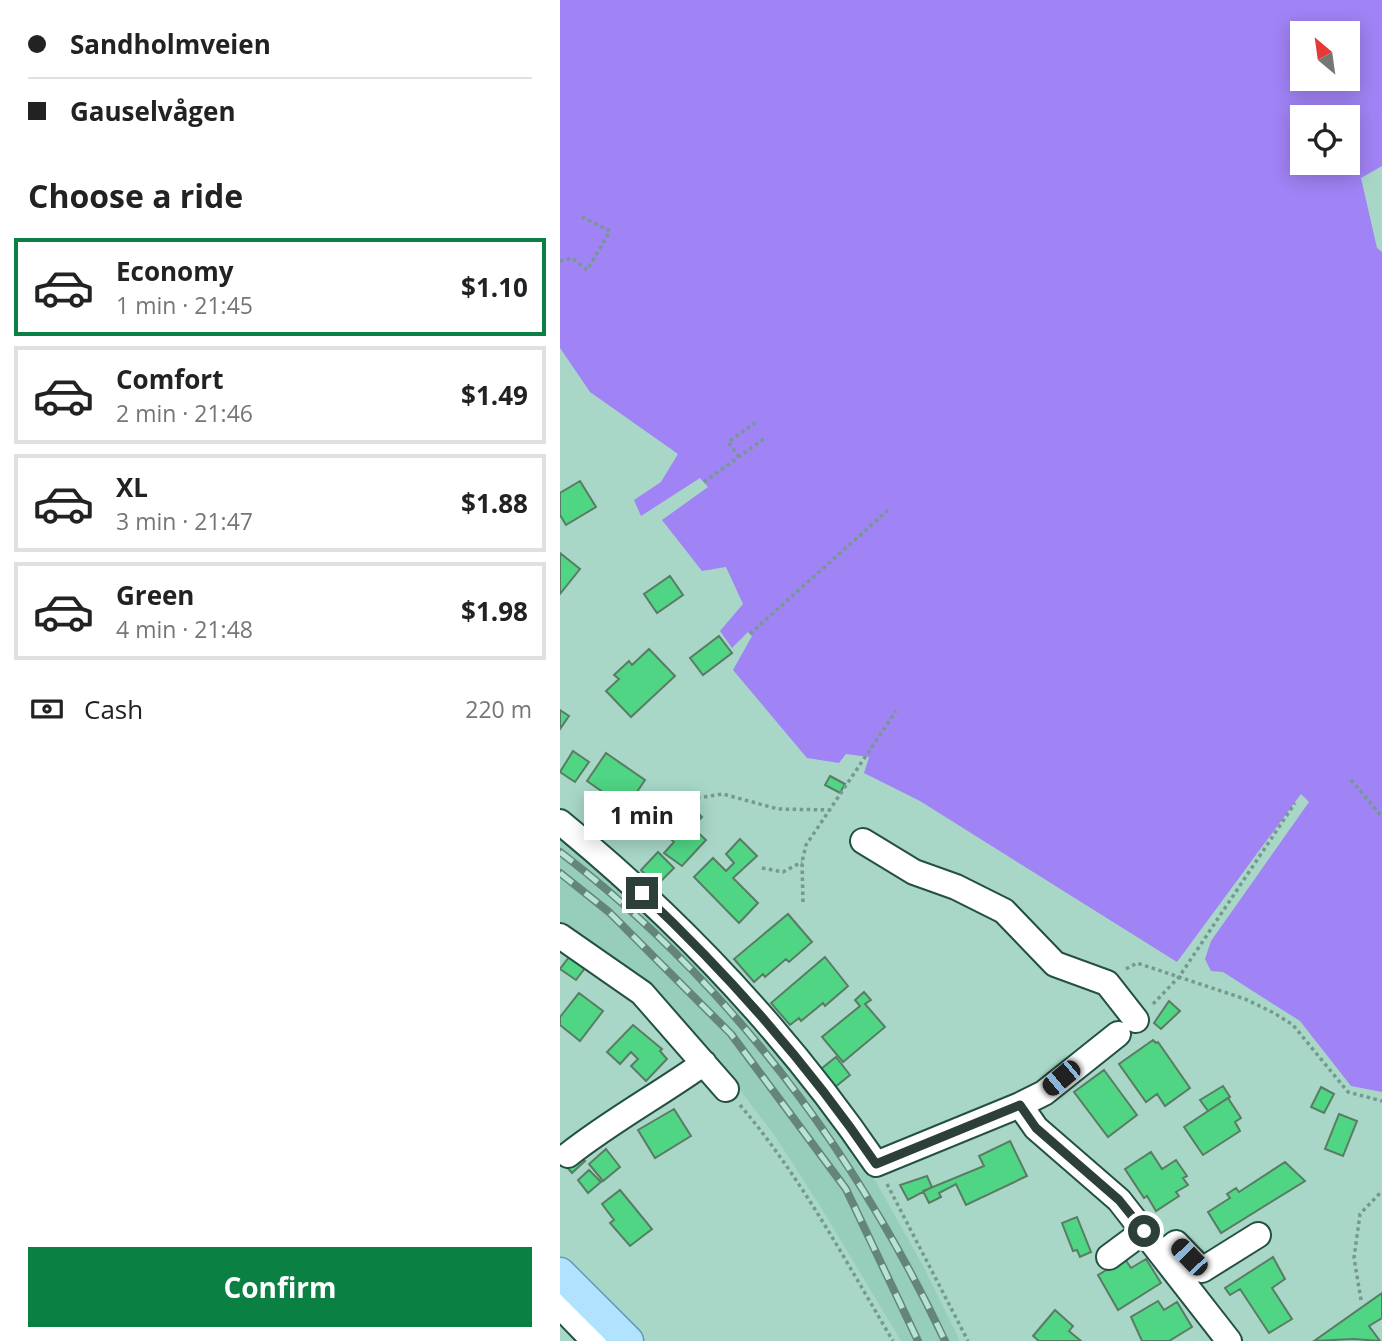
<!DOCTYPE html>
<html lang="en">
<head>
<meta charset="utf-8">
<style>
  :root { --surface:#fff; --page:#f6f6f6; --text:#222; --muted:#767676; --line:#e0e0e0; --accent:#0b8043 }
  body { margin:0; font-family:"Open Sans",sans-serif; background:var(--page); color:var(--text); height:100vh; display:flex; flex-direction:column; font-size:26px; white-space:nowrap }
  * { box-sizing:border-box; margin:0 }
  p { font-size:23px; color:var(--muted) }
  .icon { flex:none; width:38px; height:38px; fill:none; stroke:currentColor; stroke-width:2; stroke-linecap:round; stroke-linejoin:round }
  .map { position:relative; flex:1; overflow:hidden }
  .sheet { display:flex; flex-direction:column; background:var(--surface); width:560px }
  .sheet>* { flex:none }
  .hud { display:grid; align-content:center; height:154px; padding:0 28px; background:var(--surface) }
  .needle { width:46px; rotate:331deg }
  .fabs { position:absolute; left:730px; top:21px; display:grid; gap:14px }
  .fabs a { display:grid; place-items:center; width:70px; height:70px; border-radius:0px; background:var(--surface); box-shadow:0 4px 18px #0003; font-size:35px }
  .end { position:absolute; width:32px; height:32px; margin:-16px; border:9px solid #2c3f39; background:#fff; box-shadow:0 0 0 4px #fff }
  .from { border-radius:50% }
  .bubble { position:absolute; height:49px; border-radius:0px; background:var(--surface); box-shadow:0 4px 18px #0003; font-size:23px; font-weight:700; line-height:49px; text-align:center }
  .car { position:absolute; width:21px; height:42px; margin:-21px -10px; border-radius:9px; box-shadow:0 0 5px 2px #0007; background:linear-gradient(#222 24%,#8ab4d8 0 40%,#222 0 76%,#8ab4d8 0 86%,#222 0) }
  .hud b { display:flex; align-items:center; gap:24px; height:66px; font-size:26px }
  .hud b+b { border-top:2px solid var(--line) }
  .hud i { width:18px; height:18px; background:var(--text) }
  ul { padding:0; list-style:none }
  li { display:flex; align-items:center; gap:21px; height:98px; margin:0 14px 10px; padding:0 14px; border:4px solid var(--line); border-radius:0px }
  li div { flex:1 }
  li b { display:block; font-size:26px }
  li em { font-style:normal; font-weight:700 }
  li.on { border-color:var(--accent) }
  li>.icon { width:63px; height:63px; stroke-width:1.5 }
  h2 { padding:0 28px; font-size:32px; line-height:84px }
  .pay { display:flex; align-items:center; gap:18px; height:77px; padding:0 28px; font-size:26px }
  .pay p { margin-inline-start:auto }
  .button { display:flex; gap:14px; margin-top:auto; padding:14px 28px }
  .button a { flex:1; height:80px; border-radius:0px; background:var(--accent); color:#fff; font-size:28px; font-weight:700; line-height:80px; text-align:center }
  main { display:flex; flex:1; min-height:0 }
  .map>svg:first-child { display:block }
</style>
</head>
<body>
<main>
<section class="sheet">
<div class="hud">
<b><i class="from"></i>Sandholmveien</b>
<b><i></i>Gauselvågen</b>
</div>
<h2>Choose a ride</h2>
<ul>
<li class="on"><svg class="icon" aria-label="car" viewBox="0 0 24 24"><path d="M5 17H2v-5l4-1 3-4h7l3 4 3 1v5h-3M9 17h6M6 11h13"/><circle cx="7" cy="17" r="2"/><circle cx="17" cy="17" r="2"/></svg><div><b>Economy</b><p>1 min · 21:45</p></div><em>$1.10</em></li>
<li><svg class="icon" aria-label="car" viewBox="0 0 24 24"><path d="M5 17H2v-5l4-1 3-4h7l3 4 3 1v5h-3M9 17h6M6 11h13"/><circle cx="7" cy="17" r="2"/><circle cx="17" cy="17" r="2"/></svg><div><b>Comfort</b><p>2 min · 21:46</p></div><em>$1.49</em></li>
<li><svg class="icon" aria-label="car" viewBox="0 0 24 24"><path d="M5 17H2v-5l4-1 3-4h7l3 4 3 1v5h-3M9 17h6M6 11h13"/><circle cx="7" cy="17" r="2"/><circle cx="17" cy="17" r="2"/></svg><div><b>XL</b><p>3 min · 21:47</p></div><em>$1.88</em></li>
<li><svg class="icon" aria-label="car" viewBox="0 0 24 24"><path d="M5 17H2v-5l4-1 3-4h7l3 4 3 1v5h-3M9 17h6M6 11h13"/><circle cx="7" cy="17" r="2"/><circle cx="17" cy="17" r="2"/></svg><div><b>Green</b><p>4 min · 21:48</p></div><em>$1.98</em></li>
</ul>
<div class="pay"><svg class="icon" aria-label="cash" viewBox="0 0 24 24"><path d="M3 7h18v10H3z"/><circle cx="12" cy="12" r="2"/></svg>Cash<p>220 m</p></div>
<div class="button"><a>Confirm</a></div>
</section>
<div class="map">
<svg width="822" height="1341" viewBox="0 0 822 1341">
  <rect width="100%" height="100%" fill="#a8d7c8"/>
  <!-- built -->
  <path fill="#96cdbb" d="M 0,833 L 185,1007 L 311,1173 L 363,1266 L 400,1341 L 341,1341 L 262,1209 L 215,1136 L 164,1069 L 0,925 Z"/>
  <!-- water -->
  <path fill="#a083f5" fill-rule="evenodd" d="M 0,0 L 822,0 L 822,166 L 801,178 L 817,248 L 822,252 L 822,1092 L 791,1086 L 740,1021 L 663,972 L 651,971 L 645,959 L 651,941 L 749,802 L 741,794 L 617,962 L 360,801 L 304,773 L 309,757 L 286,754 L 279,763 L 247,758 L 173,670 L 192,636 L 188,632 L 172,648 L 160,631 L 183,604 L 166,567 L 142,571 L 102,520 L 148,487 L 140,478 L 81,516 L 74,500 L 101,482 L 118,454 L 30,392 L 0,348 ZM 742,33 L 788,33 L 788,79 L 742,79 ZM 742,117 L 788,117 L 788,163 L 742,163 Z"/>
  <!-- building -->
  <path fill="#4fd584" stroke="#5a7c64" stroke-width="2" d="M 20,481 L 36,507 L 6,525 L 0,515 L 0,493 Z
    M 0,553 L 20,569 L 0,594 Z
    M 110,576 L 123,595 L 97,613 L 84,594 Z
    M 159,636 L 172,653 L 143,675 L 130,658 Z
    M 89,649 L 115,676 L 71,717 L 46,691 L 59,679 L 54,675 L 69,661 L 72,665 Z
    M 0,710 L 9,716 L 0,729 Z
    M 13,751 L 29,762 L 15,782 L 0,772 Z
    M 46,753 L 85,780 L 66,808 L 27,781 Z
    M 270,776 L 285,784 L 280,793 L 265,785 Z
    M 127,802 L 142,817 L 132,827 L 146,840 L 122,866 L 104,853 L 114,842 L 109,837 L 114,833 L 105,824 Z
    M 180,839 L 197,856 L 173,878 L 198,903 L 179,923 L 134,877 L 153,858 L 166,871 L 174,863 L 166,854 Z
    M 98,852 L 114,868 L 96,886 L 81,870 Z
    M 228,914 L 252,942 L 229,962 L 226,959 L 205,977 L 203,974 L 194,982 L 174,959 Z
    M 12,953 L 28,964 L 16,980 L 0,969 Z
    M 265,957 L 288,986 L 265,1006 L 263,1003 L 241,1021 L 239,1018 L 230,1025 L 211,1003 Z
    M 304,992 L 311,1000 L 305,1004 L 325,1027 L 283,1062 L 262,1037 L 300,1006 L 295,1000 Z
    M 19,993 L 43,1011 L 20,1041 L 0,1025 L 0,1017 Z
    M 609,1001 L 620,1011 L 601,1029 L 594,1023 Z
    M 73,1025 L 102,1049 L 100,1051 L 107,1059 L 86,1081 L 71,1066 L 78,1059 L 71,1052 L 60,1064 L 47,1052 Z
    M 593,1040 L 596,1043 L 598,1042 L 630,1088 L 605,1106 L 597,1094 L 586,1102 L 559,1064 Z
    M 276,1057 L 290,1075 L 275,1087 L 261,1069 Z
    M 544,1070 L 577,1115 L 548,1137 L 514,1092 Z
    M 663,1086 L 670,1097 L 648,1111 L 640,1100 Z
    M 761,1087 L 774,1094 L 764,1113 L 751,1107 Z
    M 668,1098 L 681,1118 L 675,1122 L 680,1131 L 643,1155 L 624,1127 Z
    M 114,1109 L 131,1136 L 95,1158 L 78,1130 Z
    M 779,1114 L 797,1121 L 783,1156 L 765,1149 Z
    M 450,1141 L 467,1176 L 406,1205 L 396,1184 L 379,1193 L 381,1197 L 369,1203 L 363,1191 L 424,1166 L 419,1156 Z
    M 46,1149 L 60,1167 L 43,1181 L 29,1164 Z
    M 591,1152 L 602,1169 L 616,1160 L 627,1176 L 623,1178 L 628,1185 L 616,1192 L 619,1196 L 596,1211 L 587,1196 L 584,1198 L 565,1169 Z
    M 18,1154 L 25,1161 L 12,1173 L 6,1166 Z
    M 725,1162 L 745,1181 L 661,1233 L 648,1212 L 670,1198 L 667,1194 L 676,1188 L 679,1192 Z
    M 29,1170 L 41,1182 L 28,1193 L 18,1180 Z
    M 367,1176 L 372,1187 L 348,1200 L 340,1185 Z
    M 60,1190 L 92,1229 L 70,1246 L 50,1223 L 54,1220 L 42,1204 Z
    M 517,1217 L 531,1252 L 520,1257 L 517,1250 L 513,1251 L 502,1223 Z
    M 713,1257 L 725,1279 L 712,1288 L 732,1319 L 709,1333 L 680,1289 L 670,1295 L 665,1288 Z
    M 565,1259 L 571,1268 L 586,1259 L 601,1283 L 558,1310 L 538,1275 Z
    M 822,1293 L 822,1318 L 809,1326 L 820,1341 L 793,1339 L 754,1341 Z
    M 598,1301 L 604,1310 L 617,1302 L 632,1327 L 609,1341 L 582,1341 L 571,1317 Z
    M 495,1310 L 513,1326 L 509,1331 L 521,1341 L 479,1341 L 473,1336 Z"/>
  <g fill="none" stroke-linecap="round" stroke-linejoin="round">
    <defs>
      <path id="minor" d="M 0,822 C 121,921 228,1035 316,1164 L 460,1105 L 476,1128 L 559,1200 L 669,1341
        M 303,841 L 354,872 L 396,887 L 444,911 L 495,964 L 547,983 L 576,1020
        M 0,936 L 82,993 L 166,1089
        M 460,1105 L 484,1093 L 558,1034
        M 8,1155 C 51,1121 99,1095 144,1063
        M 602,1254 L 616,1243 L 642,1270 L 698,1235
        M 549,1257 L 584,1231
        M 0,1306 L 34,1341"/>
      <path id="major" d="M 0,1273 L 68,1341"/>
    </defs>
    <!-- minor casing -->
    <use href="#minor" stroke="#245044" stroke-width="28"/>
    <!-- major casing -->
    <use href="#major" stroke="#619db8" stroke-width="33"/>
    <!-- path -->
    <path stroke="#76998e" stroke-width="3.5" stroke-dasharray="3.5 3.5" stroke-linecap="butt" d="M 0,261 L 12,258 L 27,270 L 50,231 L 22,217
      M 179,457 L 168,442 L 195,423
      M 144,482 L 205,438
      M 190,634 L 329,509
      M 791,780 L 822,817
      M 137,798 L 163,794 L 218,809 L 271,810
      M 202,868 L 223,872 L 242,862
      M 243,902 L 242,862 L 246,845 L 336,711
      M 566,969 L 577,963 L 685,999 L 714,1013 L 733,1025 L 788,1092 L 822,1101
      M 593,1004 L 619,977 L 735,803
      M 180,1105 C 241,1177 285,1260 333,1341
      M 327,1184 L 408,1341
      M 801,1300 L 794,1258 L 800,1214 L 822,1191"/>
    <!-- minor -->
    <use href="#minor" stroke="#fff" stroke-width="24"/>
    <!-- major -->
    <use href="#major" stroke="#b2e3fe" stroke-width="30"/>
    <defs>
      <path id="rail" d="M 0,852 C 167,980 296,1152 385,1341
        M 0,873 L 49,912 L 171,1034 L 286,1189 L 358,1341"/>
    </defs>
    <!-- rail casing -->
    <use href="#rail" stroke="#65857b" stroke-width="8"/>
    <!-- rail -->
    <use href="#rail" stroke="#b5e4d5" stroke-width="5" stroke-dasharray="16" stroke-linecap="butt"/>
  </g>
  <g fill="none" stroke-linecap="round" stroke-linejoin="round">
    <!-- route -->
    <path stroke="#2c3f39" stroke-width="9" d="M 82,893 C 169,975 248,1064 316,1164 L 460,1105 L 476,1128 L 559,1200 L 584,1231"/>
  </g>
</svg>
<div class="fabs">
<a><svg class="needle" viewBox="-14 -14 28 28"><path d="M0-13l5 13h-10z" fill="#e53935"/><path d="M0 13l5-13h-10z" fill="#767676"/></svg></a>
<a><svg class="icon" aria-label="locate" viewBox="0 0 24 24"><circle cx="12" cy="12" r="6"/><path d="M12 2v4M12 18v4M2 12h4M18 12h4"/></svg></a>
</div>
<i class="end from" style="left:584px;top:1231px"></i>
<i class="end" style="left:82px;top:893px"></i>
<div class="bubble" style="left:24px;top:791px;width:116px">1 min</div>
<i class="car" style="left:501px;top:1078px;rotate:230deg"></i>
<i class="car" style="left:629px;top:1257px;rotate:316deg"></i>
</div>
</main>
</body>
</html>
